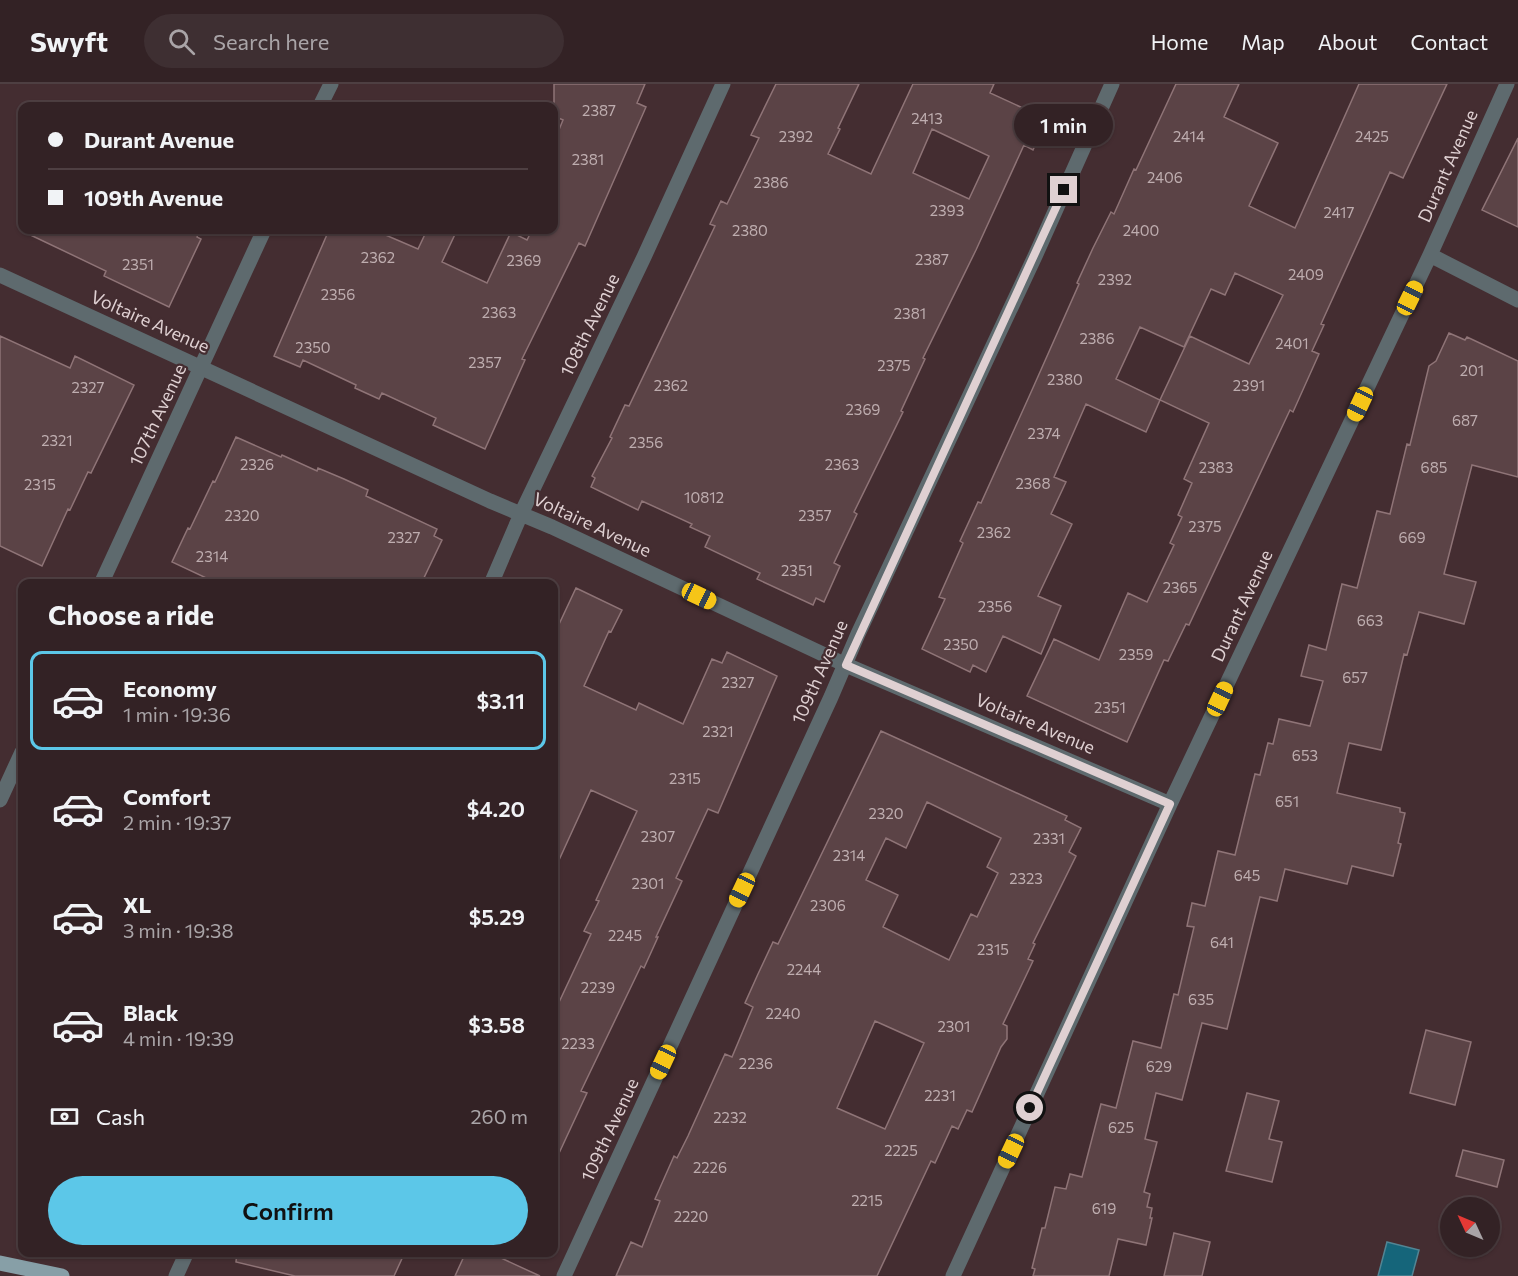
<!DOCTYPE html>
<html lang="en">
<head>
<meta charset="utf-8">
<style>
  :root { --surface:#332225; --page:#3e2f32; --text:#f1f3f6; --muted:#a9a4a7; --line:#4e3f42; --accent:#5cc7e8 }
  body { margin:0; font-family:Commissioner,sans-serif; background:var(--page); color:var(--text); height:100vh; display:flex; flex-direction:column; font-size:22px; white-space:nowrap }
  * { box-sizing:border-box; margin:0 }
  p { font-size:20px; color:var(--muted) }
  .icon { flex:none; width:33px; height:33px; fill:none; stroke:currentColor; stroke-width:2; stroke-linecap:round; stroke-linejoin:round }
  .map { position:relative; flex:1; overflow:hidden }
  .details { position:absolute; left:18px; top:495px; width:540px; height:678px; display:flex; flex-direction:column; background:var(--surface); border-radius:12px; box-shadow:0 2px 4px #0004,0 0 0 2px var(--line) }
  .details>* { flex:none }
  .top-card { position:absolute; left:18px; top:18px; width:540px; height:132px; border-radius:12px; box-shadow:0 2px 4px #0004,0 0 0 2px var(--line); display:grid; align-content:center; height:132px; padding:0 30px; background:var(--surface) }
  .needle { width:39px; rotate:314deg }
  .controls { position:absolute; left:1440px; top:1113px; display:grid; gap:12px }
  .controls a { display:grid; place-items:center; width:60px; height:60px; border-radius:50%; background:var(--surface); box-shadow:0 2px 4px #0004,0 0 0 2px var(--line); font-size:30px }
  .end { position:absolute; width:27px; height:27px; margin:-14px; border:8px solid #dfd0d2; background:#111; box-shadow:0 0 0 3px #111 }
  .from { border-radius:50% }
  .bubble { position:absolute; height:42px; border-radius:21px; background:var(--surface); box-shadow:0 2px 4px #0004,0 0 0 2px var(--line); font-size:20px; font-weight:600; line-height:42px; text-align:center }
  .car { position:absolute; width:18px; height:36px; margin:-18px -9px; border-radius:8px; box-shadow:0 0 4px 2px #0007; background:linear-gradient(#f5c518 24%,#345 0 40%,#f5c518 0 76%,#345 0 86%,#f5c518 0) }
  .top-card b { display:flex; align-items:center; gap:21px; height:57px; font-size:22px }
  .top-card b+b { border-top:2px solid var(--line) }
  .top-card i { width:15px; height:15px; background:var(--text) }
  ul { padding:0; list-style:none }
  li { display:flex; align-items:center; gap:18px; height:99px; margin:0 12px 9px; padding:0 18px; border:3px solid transparent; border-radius:12px }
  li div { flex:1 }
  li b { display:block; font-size:22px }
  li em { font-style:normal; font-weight:600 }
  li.selected { border-color:var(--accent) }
  li>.icon { width:54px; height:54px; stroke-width:1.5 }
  h2 { padding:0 30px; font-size:27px; line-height:72px }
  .pay { display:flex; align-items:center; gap:15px; height:66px; padding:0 30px; font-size:22px }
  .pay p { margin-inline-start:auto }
  .action { display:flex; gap:12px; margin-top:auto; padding:12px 30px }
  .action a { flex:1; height:69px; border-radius:36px; background:var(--accent); color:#111; font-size:24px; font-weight:600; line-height:69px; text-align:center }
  header { display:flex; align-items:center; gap:36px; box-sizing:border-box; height:84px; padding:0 30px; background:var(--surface); border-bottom:2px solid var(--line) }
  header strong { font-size:28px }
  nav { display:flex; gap:33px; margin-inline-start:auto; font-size:21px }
  .search { width:420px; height:54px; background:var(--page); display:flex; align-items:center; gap:15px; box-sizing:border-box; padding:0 21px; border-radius:33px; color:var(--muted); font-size:22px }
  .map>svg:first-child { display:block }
</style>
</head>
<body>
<header>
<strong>Swyft</strong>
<div class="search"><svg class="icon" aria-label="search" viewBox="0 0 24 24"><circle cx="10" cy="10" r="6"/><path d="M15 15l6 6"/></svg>Search here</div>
<nav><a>Home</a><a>Map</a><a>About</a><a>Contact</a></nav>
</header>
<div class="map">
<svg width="1518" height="1192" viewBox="0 0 1518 1192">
  <rect width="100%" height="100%" fill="#442d31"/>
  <!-- water -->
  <path fill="#15657a" stroke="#528594" stroke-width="1.5" d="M 1387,1158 L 1419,1166 L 1412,1192 L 1378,1192 Z"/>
  <!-- building -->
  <path fill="#5b4346" stroke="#8f7477" stroke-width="1.5" fill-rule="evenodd" d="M 554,0 L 645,0 L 637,19 L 646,23 L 585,162 L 579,159 L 522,275 L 525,276 L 485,365 L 433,341 L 436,334 L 382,309 L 379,315 L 355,304 L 356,301 L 303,276 L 300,283 L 274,272 L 329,146 L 374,146 L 418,165 L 427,146 L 457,146 L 442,178 L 487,199 L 511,148 L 527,156 L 532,146 L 554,146 L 554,58 L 563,36 L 554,32 Z
    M 776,0 L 859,0 L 838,44 L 840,45 L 828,70 L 871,90 L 913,0 L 994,0 L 990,9 L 1047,35 L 1033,66 L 1024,61 L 976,166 L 923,274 L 925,275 L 901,327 L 903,328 L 854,428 L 857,430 L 834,479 L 840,482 L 824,518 L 816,514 L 813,521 L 757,495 L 760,489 L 705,463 L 710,452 L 690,443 L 692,440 L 642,417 L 638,426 L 591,403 L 595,394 L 592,392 L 612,354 L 610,353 L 625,321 L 629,322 L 715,142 L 710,140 L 721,117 L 727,120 L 759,54 L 751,51 ZM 932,45 L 989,72 L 969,115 L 913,89 Z
    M 1176,0 L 1239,0 L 1224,33 L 1278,59 L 1249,122 L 1295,144 L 1359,0 L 1447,0 L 1403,94 L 1390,88 L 1321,240 L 1324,241 L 1312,267 L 1319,270 L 1293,328 L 1290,326 L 1189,541 L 1186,540 L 1168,577 L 1164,576 L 1127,658 L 1027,612 L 1054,555 L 1099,576 L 1128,509 L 1147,518 L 1174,461 L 1170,459 L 1182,433 L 1178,431 L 1192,399 L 1184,395 L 1209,339 L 1160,316 L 1190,252 L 1249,280 L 1283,211 L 1235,189 L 1225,211 L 1211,205 L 1184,263 L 1140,243 L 1116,295 L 1160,316 L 1146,348 L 1086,320 L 1054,393 L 1066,398 L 1051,430 L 1072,440 L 1038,512 L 1061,522 L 1041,570 L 1003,552 L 986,588 L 973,581 L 970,588 L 922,565 L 945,515 L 939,513 L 963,459 L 960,457 L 978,418 L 981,419 L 1032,306 L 1079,200 L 1077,199 L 1093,164 L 1111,128 L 1114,130 L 1134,85 L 1136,86 Z
    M 1518,54 L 1518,143 L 1482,126 Z
    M 20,146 L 201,146 L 197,153 L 201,155 L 169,223 L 104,192 L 106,187 Z
    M 1449,249 L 1465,256 L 1467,253 L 1518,277 L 1518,393 L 1472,381 L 1444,490 L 1476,498 L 1464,540 L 1419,528 L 1407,571 L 1404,570 L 1381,666 L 1349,659 L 1337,709 L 1400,724 L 1400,728 L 1405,729 L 1398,759 L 1401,760 L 1393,792 L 1352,782 L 1347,800 L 1285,785 L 1277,817 L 1260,813 L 1227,945 L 1202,939 L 1182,1016 L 1156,1009 L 1145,1055 L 1157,1058 L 1144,1108 L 1150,1110 L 1147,1123 L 1152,1124 L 1150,1134 L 1152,1134 L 1146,1161 L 1118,1155 L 1109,1192 L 1033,1192 L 1035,1185 L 1032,1184 L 1042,1144 L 1045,1144 L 1055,1103 L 1066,1105 L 1070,1090 L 1082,1093 L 1101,1020 L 1116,1024 L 1133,957 L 1161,964 L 1174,910 L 1178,911 L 1194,843 L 1187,842 L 1192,819 L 1205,822 L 1218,767 L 1235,771 L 1255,690 L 1260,691 L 1268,659 L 1273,660 L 1279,635 L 1310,642 L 1323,597 L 1301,592 L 1309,561 L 1326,566 L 1342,500 L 1357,504 L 1377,427 L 1390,430 L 1407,360 L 1410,361 L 1429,282 L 1436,277 Z
    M 0,252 L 70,284 L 75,272 L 134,301 L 91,389 L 88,388 L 70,426 L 68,425 L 42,482 L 0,462 Z
    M 236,353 L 281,373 L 282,371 L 317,387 L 318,384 L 344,395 L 368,406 L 366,412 L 437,445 L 434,452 L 442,456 L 421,500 L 219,500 L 172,478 L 188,444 L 190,445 L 213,397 L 215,398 Z
    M 576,504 L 622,526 L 611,548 L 609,547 L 584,602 L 636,626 L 639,619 L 683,640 L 712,575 L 722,579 L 727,568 L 777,592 L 718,729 L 708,725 L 676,794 L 682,797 L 656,853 L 658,853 L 644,884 L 641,882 L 581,1007 L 587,1009 L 554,1080 L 554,929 L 591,850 L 584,847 L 599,817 L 596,816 L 637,727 L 591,706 L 554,787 L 554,551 Z
    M 881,647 L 1067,732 L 1065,736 L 1081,744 L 1069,768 L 1076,772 L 1033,859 L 1035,860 L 1028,875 L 1033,877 L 1003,940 L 1007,942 L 1007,955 L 1001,963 L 972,1028 L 967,1026 L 958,1045 L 952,1042 L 935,1079 L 931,1077 L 877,1192 L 616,1192 L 631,1158 L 642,1163 L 660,1117 L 655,1115 L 674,1072 L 677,1074 L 688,1052 L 725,970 L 732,973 L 753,923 L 745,919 L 758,890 L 773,858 L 778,860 ZM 927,718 L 1001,754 L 987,783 L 998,789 L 977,833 L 971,830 L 949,876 L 883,843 L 898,811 L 866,796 L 886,754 L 906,764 ZM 875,937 L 924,959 L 885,1045 L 837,1024 Z
    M 1426,946 L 1471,958 L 1455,1021 L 1410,1009 Z
    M 1247,1009 L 1279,1017 L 1269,1055 L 1282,1058 L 1272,1098 L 1226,1087 Z
    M 1463,1066 L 1504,1076 L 1497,1103 L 1456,1092 Z
    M 1174,1149 L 1210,1158 L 1202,1192 L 1164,1192 Z
    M 237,1168 L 405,1168 L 394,1192 L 295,1192 L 236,1178 Z
    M 466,1168 L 488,1168 L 540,1192 L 455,1192 Z"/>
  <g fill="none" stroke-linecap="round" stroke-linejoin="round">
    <!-- minor -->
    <path stroke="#5e6a6e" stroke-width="15" d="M 320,22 L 331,0
      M 1430,171 L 1518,216
      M 0,191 L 490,417 L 552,443 L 846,581 L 1170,720
      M 101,500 L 264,146
      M 491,500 L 521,430 L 644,173 L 723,0
      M 0,716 L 22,668
      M 176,1192 L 187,1168
      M 564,1192 L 831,613 L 858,550 L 1036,170 L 1112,0
      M 953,1192 L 1170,720 L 1430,171 L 1507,0"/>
    <!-- major -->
    <path stroke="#879fa7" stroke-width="15" d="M 0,1179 L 62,1192"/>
  </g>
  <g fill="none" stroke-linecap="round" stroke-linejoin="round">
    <!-- route -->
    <path stroke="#dfd0d2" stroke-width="8" d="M 1030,1024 L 1170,720 L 846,581 L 1064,106"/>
  </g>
  <g text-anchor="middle" stroke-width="4.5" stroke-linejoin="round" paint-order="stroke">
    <!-- number labels -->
    <g font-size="15" fill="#beadaf">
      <text x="599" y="32">2387</text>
      <text x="927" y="40">2413</text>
      <text x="796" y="58">2392</text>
      <text x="1189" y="58">2414</text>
      <text x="1372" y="58">2425</text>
      <text x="588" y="81">2381</text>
      <text x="1165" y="99">2406</text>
      <text x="771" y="104">2386</text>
      <text x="947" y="132">2393</text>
      <text x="1339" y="134">2417</text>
      <text x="750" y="152">2380</text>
      <text x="1141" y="152">2400</text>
      <text x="378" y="179">2362</text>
      <text x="932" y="181">2387</text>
      <text x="524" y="182">2369</text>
      <text x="138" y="186">2351</text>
      <text x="1306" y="196">2409</text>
      <text x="1115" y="201">2392</text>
      <text x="338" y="216">2356</text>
      <text x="499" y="234">2363</text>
      <text x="910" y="235">2381</text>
      <text x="1097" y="260">2386</text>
      <text x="1292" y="265">2401</text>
      <text x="313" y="269">2350</text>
      <text x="485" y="284">2357</text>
      <text x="894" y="287">2375</text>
      <text x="1472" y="292">201</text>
      <text x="1065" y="301">2380</text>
      <text x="671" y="307">2362</text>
      <text x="1249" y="307">2391</text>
      <text x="88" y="309">2327</text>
      <text x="863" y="331">2369</text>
      <text x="1465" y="342">687</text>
      <text x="1044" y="355">2374</text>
      <text x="57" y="362">2321</text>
      <text x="646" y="364">2356</text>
      <text x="257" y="386">2326</text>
      <text x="842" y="386">2363</text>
      <text x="1216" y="389">2383</text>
      <text x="1434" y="389">685</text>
      <text x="1033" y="405">2368</text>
      <text x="40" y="406">2315</text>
      <text x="704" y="419">10812</text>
      <text x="242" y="437">2320</text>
      <text x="815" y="437">2357</text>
      <text x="1205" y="448">2375</text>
      <text x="994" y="454">2362</text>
      <text x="404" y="459">2327</text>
      <text x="1412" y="459">669</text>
      <text x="212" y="478">2314</text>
      <text x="797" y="492">2351</text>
      <text x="1180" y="509">2365</text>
      <text x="995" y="528">2356</text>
      <text x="1370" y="542">663</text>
      <text x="961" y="566">2350</text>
      <text x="1136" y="576">2359</text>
      <text x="1355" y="599">657</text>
      <text x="738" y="604">2327</text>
      <text x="1110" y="629">2351</text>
      <text x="718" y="653">2321</text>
      <text x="1305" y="677">653</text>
      <text x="685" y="700">2315</text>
      <text x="1287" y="723">651</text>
      <text x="886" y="735">2320</text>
      <text x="658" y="758">2307</text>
      <text x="1049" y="760">2331</text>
      <text x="849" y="777">2314</text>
      <text x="1247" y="797">645</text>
      <text x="1026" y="800">2323</text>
      <text x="648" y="805">2301</text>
      <text x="828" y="827">2306</text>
      <text x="625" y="857">2245</text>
      <text x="1222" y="864">641</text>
      <text x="993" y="871">2315</text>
      <text x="804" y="891">2244</text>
      <text x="598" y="909">2239</text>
      <text x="1201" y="921">635</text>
      <text x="783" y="935">2240</text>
      <text x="954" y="948">2301</text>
      <text x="578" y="965">2233</text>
      <text x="756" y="985">2236</text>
      <text x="1159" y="988">629</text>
      <text x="940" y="1017">2231</text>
      <text x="730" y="1039">2232</text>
      <text x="1121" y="1049">625</text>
      <text x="901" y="1072">2225</text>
      <text x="710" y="1089">2226</text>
      <text x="867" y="1122">2215</text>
      <text x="1104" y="1130">619</text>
      <text x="691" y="1138">2220</text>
    </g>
    <!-- street labels -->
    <g font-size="18" fill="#dfd0d2" stroke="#442d31">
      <text transform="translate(1448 82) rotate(-66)" y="6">Durant Avenue</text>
      <text transform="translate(150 238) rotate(24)" y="6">Voltaire Avenue</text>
      <text transform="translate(590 241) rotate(-64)" y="6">108th Avenue</text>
      <text transform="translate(158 331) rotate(-65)" y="6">107th Avenue</text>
      <text transform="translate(592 441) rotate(25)" y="6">Voltaire Avenue</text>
      <text transform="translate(1242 522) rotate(-65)" y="6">Durant Avenue</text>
      <text transform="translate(820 588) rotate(-66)" y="6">109th Avenue</text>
      <text transform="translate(1035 640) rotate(23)" y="6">Voltaire Avenue</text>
      <text transform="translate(610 1046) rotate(-65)" y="6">109th Avenue</text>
    </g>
  </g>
</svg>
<div class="controls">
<a><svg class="needle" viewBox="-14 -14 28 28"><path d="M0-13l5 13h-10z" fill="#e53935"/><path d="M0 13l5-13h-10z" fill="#a9a4a7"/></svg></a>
</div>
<i class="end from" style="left:1030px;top:1024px"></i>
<i class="end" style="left:1064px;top:106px"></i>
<div class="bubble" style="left:1014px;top:20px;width:99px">1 min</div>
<i class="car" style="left:1410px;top:214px;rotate:26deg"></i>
<i class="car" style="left:1360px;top:320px;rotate:205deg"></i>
<i class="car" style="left:699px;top:512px;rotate:115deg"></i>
<i class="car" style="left:1220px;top:615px;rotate:25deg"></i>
<i class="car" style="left:742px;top:806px;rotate:205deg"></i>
<i class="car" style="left:663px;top:978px;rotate:205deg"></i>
<i class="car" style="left:1011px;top:1067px;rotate:205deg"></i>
<div class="top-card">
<b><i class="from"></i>Durant Avenue</b>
<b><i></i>109th Avenue</b>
</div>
<section class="details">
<h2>Choose a ride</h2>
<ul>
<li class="selected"><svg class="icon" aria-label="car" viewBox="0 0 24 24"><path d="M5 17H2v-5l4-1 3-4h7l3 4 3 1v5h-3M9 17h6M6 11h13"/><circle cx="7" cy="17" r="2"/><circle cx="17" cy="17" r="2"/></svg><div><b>Economy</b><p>1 min · 19:36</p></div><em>$3.11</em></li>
<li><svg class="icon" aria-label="car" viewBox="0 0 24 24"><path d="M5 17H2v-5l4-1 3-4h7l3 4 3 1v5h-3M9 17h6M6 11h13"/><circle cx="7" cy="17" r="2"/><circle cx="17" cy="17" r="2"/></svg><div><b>Comfort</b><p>2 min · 19:37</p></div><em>$4.20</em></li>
<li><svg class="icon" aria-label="car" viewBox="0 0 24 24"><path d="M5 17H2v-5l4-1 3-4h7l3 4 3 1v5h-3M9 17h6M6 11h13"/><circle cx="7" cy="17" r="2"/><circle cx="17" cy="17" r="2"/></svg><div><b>XL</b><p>3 min · 19:38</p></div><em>$5.29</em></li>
<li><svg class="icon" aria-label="car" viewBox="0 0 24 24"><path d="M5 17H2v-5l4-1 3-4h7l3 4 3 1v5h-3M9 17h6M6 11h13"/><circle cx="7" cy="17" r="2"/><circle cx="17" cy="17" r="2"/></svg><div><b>Black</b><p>4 min · 19:39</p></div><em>$3.58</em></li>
</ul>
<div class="pay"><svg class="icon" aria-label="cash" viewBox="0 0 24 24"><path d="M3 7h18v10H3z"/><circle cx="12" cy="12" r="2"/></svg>Cash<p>260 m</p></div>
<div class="action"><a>Confirm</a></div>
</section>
</div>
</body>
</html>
